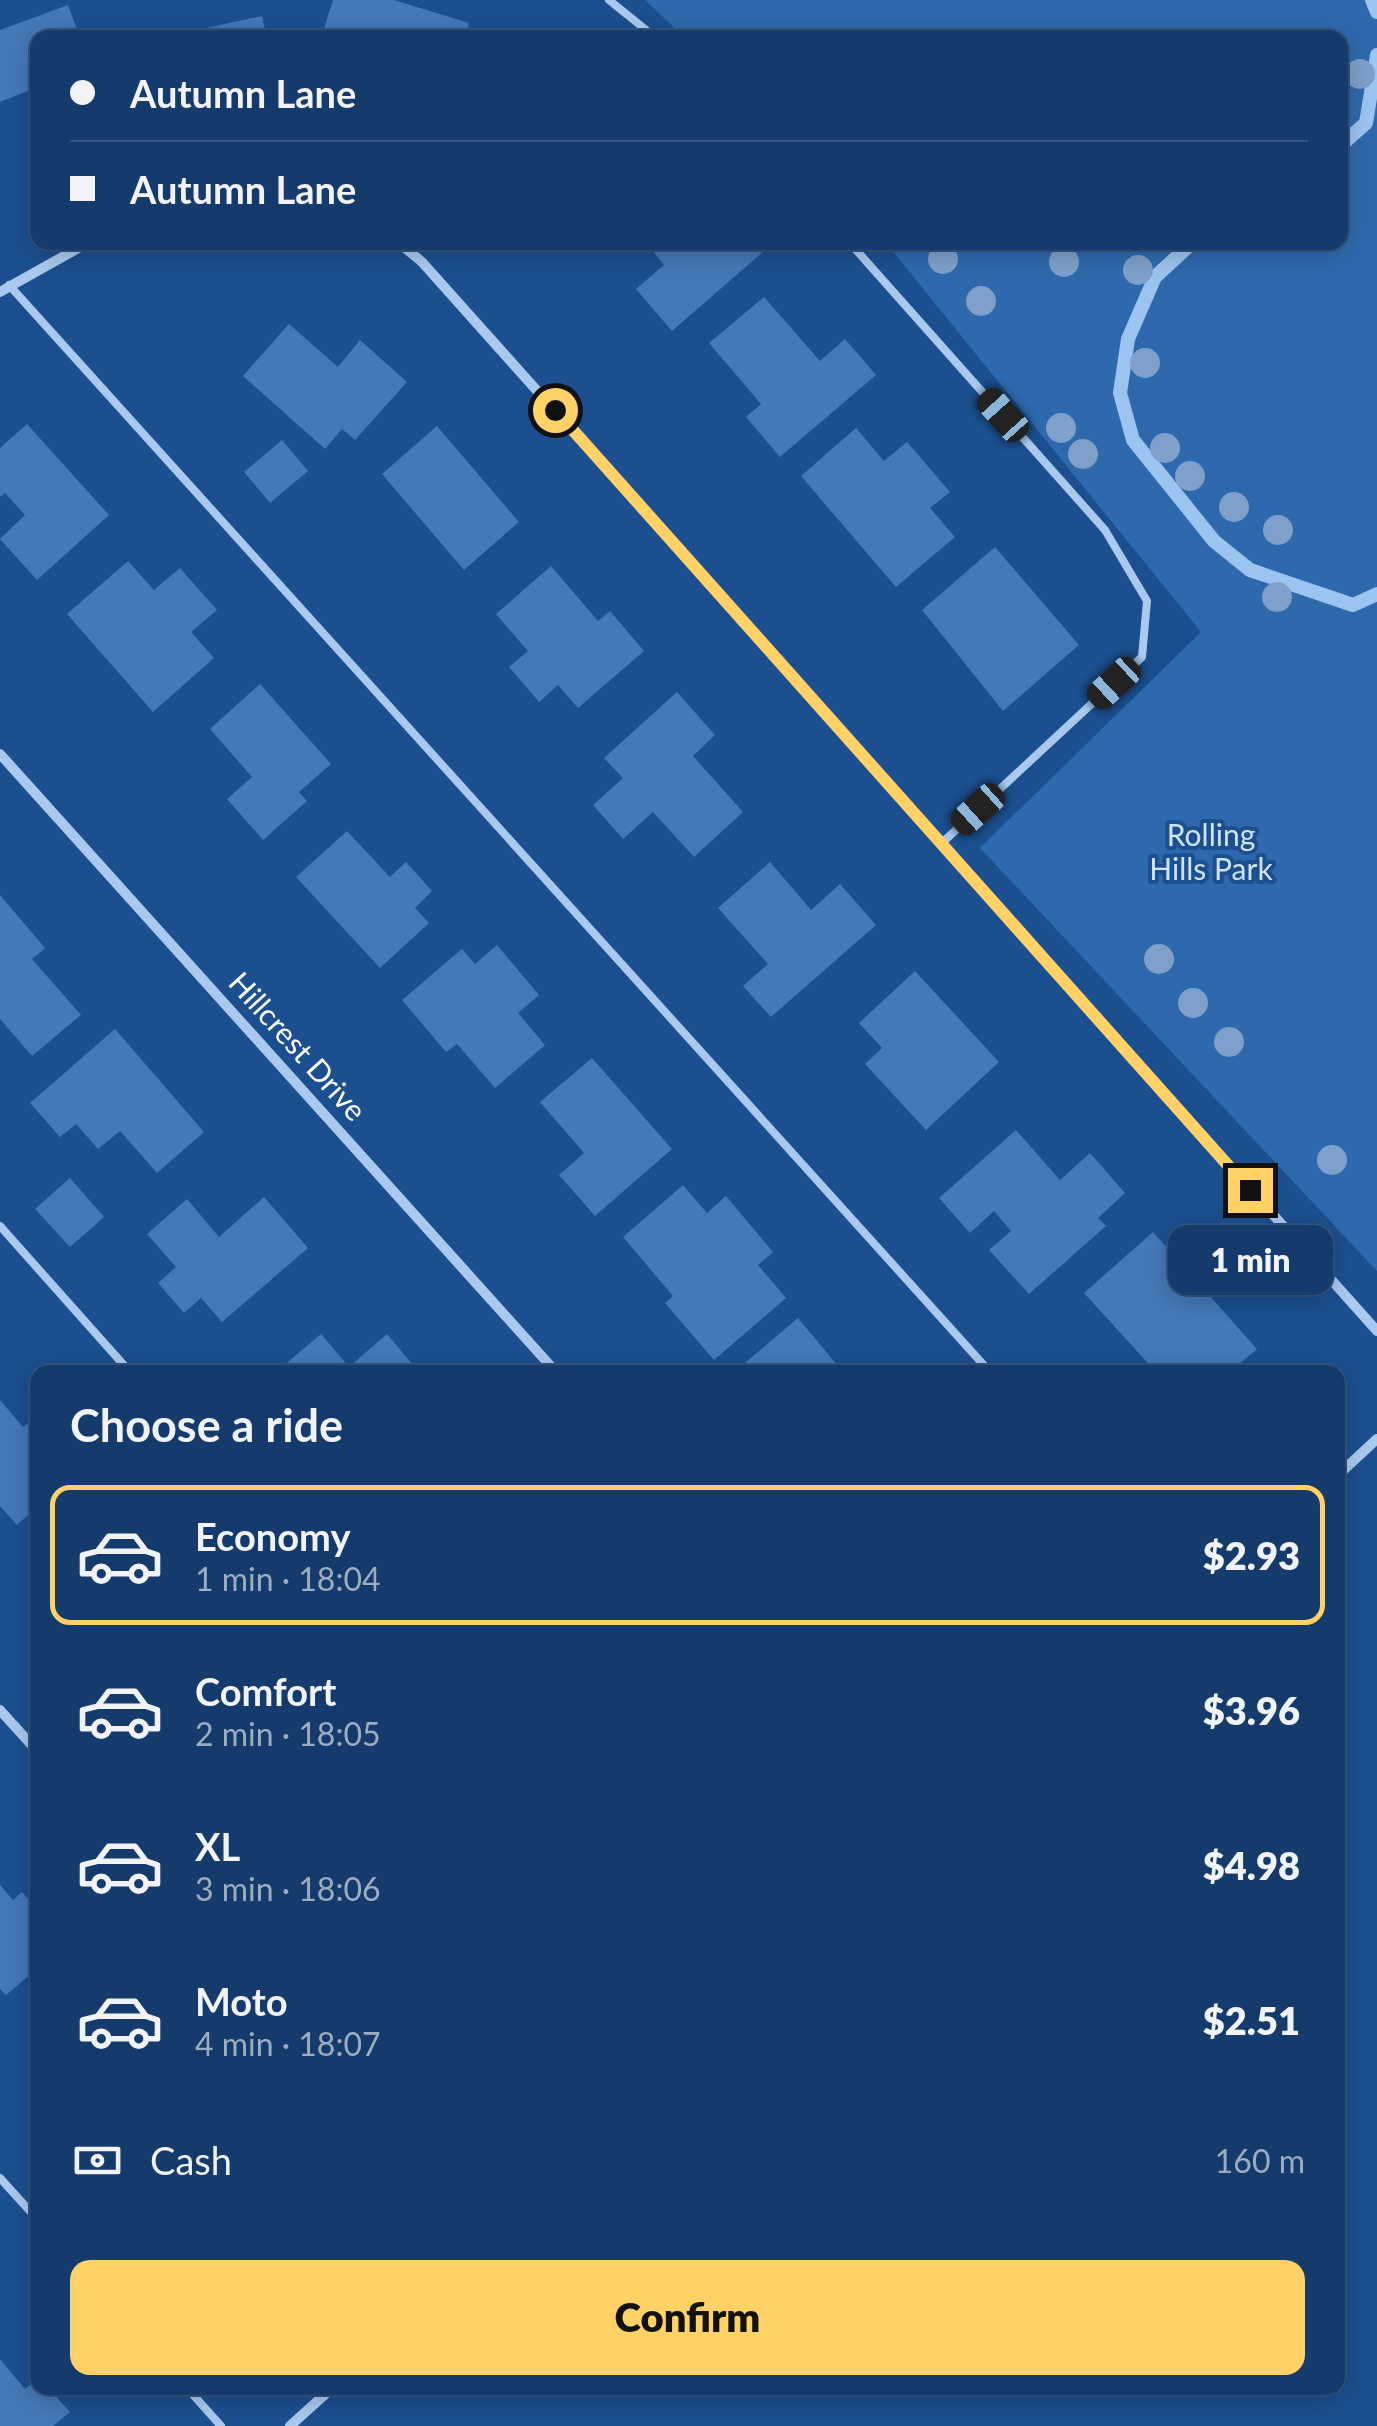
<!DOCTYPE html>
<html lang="en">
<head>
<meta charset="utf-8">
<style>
  :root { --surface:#143b6b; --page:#214673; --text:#f1f3f6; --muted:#9dadc1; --line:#33557e; --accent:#ffd166 }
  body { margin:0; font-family:Lato,sans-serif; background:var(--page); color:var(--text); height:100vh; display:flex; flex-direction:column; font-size:38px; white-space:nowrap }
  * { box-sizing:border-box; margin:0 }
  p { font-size:32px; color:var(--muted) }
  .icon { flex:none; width:55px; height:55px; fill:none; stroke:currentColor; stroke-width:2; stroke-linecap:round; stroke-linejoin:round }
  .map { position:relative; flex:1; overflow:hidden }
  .details { position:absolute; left:30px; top:1365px; width:1315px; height:1030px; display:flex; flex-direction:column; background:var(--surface); border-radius:20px; box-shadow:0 5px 25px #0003,0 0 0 2px var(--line) }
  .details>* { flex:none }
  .banner { position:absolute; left:30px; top:30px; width:1318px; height:220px; border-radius:20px; box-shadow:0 5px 25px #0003,0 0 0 2px var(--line); display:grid; align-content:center; height:220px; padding:0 40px; background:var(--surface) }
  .end { position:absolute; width:45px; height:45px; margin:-22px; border:12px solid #ffd166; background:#111; box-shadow:0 0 0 5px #111 }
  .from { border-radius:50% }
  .bubble { position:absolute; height:70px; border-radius:20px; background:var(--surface); box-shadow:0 5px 25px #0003,0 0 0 2px var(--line); font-size:32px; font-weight:800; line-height:70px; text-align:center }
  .car { position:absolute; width:30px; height:60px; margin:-30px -15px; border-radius:12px; box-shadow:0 0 8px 2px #0007; background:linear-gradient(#222 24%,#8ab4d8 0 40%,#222 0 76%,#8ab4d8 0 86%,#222 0) }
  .banner b { display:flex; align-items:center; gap:35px; height:95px; font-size:38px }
  .banner b+b { border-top:2px solid var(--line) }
  .banner i { width:25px; height:25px; background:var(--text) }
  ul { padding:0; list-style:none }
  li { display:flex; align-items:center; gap:30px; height:140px; margin:0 20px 15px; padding:0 20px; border:5px solid transparent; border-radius:20px }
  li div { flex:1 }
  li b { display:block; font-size:38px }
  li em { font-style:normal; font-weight:800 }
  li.selected { border-color:var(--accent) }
  li>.icon { width:90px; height:90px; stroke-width:1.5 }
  h2 { padding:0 40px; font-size:45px; line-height:120px }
  .pay { display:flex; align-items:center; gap:25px; height:110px; padding:0 40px; font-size:38px }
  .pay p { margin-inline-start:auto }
  .button { display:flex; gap:20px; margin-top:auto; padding:20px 40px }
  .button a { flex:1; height:115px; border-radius:20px; background:var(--accent); color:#111; font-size:40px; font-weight:800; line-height:115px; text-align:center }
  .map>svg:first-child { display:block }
</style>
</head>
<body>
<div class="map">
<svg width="1377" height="2426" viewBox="0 0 1377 2426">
  <rect width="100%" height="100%" fill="#1b4f8f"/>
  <!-- green -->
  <path fill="#2e69ad" d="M 645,0 L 1377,0 L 1377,1271 L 980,848 L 1201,632 L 886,243 L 1340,242 L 1340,38 L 684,37 Z"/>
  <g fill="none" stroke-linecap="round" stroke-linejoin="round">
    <!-- stream -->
    <path stroke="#9cc4f0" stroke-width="14" d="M 1372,0 L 1377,12
      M 1340,146 L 1366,123 L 1377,55
      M 1193,242 L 1155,277 L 1128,339 L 1120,393 L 1133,440 L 1214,541 L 1250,570 L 1353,605 L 1377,594"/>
  </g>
  <!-- building -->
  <path fill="#4478b7" d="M 333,0 L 394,0 L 469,23 L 465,38 L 321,38 Z
    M 68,5 L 80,38 L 38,38 L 38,87 L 0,102 L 0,30 Z
    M 262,16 L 267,38 L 170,38 L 169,36 Z
    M 645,242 L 756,242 L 764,251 L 672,331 L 636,289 L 664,265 Z
    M 764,297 L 820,361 L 845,339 L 876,375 L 780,457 L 746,417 L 761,404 L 709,343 Z
    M 289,324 L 338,367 L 360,340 L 407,382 L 355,440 L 342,429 L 325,449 L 243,376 Z
    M 27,424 L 109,515 L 37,580 L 0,539 L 25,515 L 5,493 L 0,497 L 0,448 Z
    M 437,426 L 519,522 L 464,570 L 382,474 Z
    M 856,428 L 884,461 L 907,442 L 950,492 L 930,508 L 955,537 L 896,587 L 801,476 Z
    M 282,440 L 308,471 L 270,503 L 244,472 Z
    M 995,547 L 1079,645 L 1003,711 L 922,610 Z
    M 128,561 L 154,590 L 180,568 L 217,610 L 191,632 L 214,658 L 153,712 L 67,614 Z
    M 551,566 L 598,621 L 610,611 L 644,651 L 578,708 L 558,685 L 539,702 L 509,667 L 528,651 L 496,614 Z
    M 260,684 L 331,764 L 299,792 L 307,801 L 263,840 L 227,799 L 252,777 L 210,729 Z
    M 677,692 L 715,735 L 693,756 L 743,812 L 694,857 L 653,812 L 623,839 L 593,805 L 623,778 L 604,758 Z
    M 347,831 L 390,877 L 406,862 L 432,891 L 415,908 L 429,923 L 380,968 L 296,877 Z
    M 770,862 L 811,910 L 840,884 L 876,925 L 771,1017 L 743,986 L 768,964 L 718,908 Z
    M 0,895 L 45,948 L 32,959 L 81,1015 L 32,1056 L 0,1019 Z
    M 497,945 L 539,995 L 518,1013 L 545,1045 L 495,1088 L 457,1044 L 446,1052 L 402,1000 L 462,949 L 475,964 Z
    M 915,971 L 999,1062 L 926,1130 L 865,1064 L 882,1048 L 859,1023 Z
    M 115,1029 L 204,1132 L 157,1173 L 120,1131 L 98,1149 L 76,1124 L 60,1137 L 30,1103 Z
    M 592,1058 L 672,1149 L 595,1216 L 559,1175 L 584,1153 L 540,1102 Z
    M 1016,1130 L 1060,1180 L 1090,1153 L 1125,1193 L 1098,1218 L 1106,1226 L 1029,1294 L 989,1250 L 1011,1231 L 994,1211 L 970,1233 L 939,1198 Z
    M 70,1178 L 104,1217 L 70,1247 L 35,1209 Z
    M 683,1185 L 707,1213 L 726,1196 L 773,1252 L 758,1265 L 786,1298 L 714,1360 L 665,1303 L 673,1296 L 623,1237 Z
    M 264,1197 L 308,1248 L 222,1322 L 201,1298 L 184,1313 L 158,1283 L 176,1267 L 147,1234 L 187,1199 L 219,1237 Z
    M 1153,1232 L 1257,1349 L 1230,1372 L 1156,1372 L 1084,1293 Z
    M 798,1318 L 843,1372 L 743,1372 L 739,1368 Z
    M 321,1334 L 349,1367 L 387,1334 L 419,1372 L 276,1372 Z
    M 0,1400 L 23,1427 L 38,1415 L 38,1506 L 17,1525 L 0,1506 Z
    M 0,1885 L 13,1900 L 22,1892 L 38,1910 L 38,1968 L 6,1995 L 0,1989 Z
    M 0,2359 L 25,2389 L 38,2379 L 38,2388 L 48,2388 L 70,2412 L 53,2426 L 0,2426 Z"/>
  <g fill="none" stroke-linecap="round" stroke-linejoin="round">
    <!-- lane -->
    <path stroke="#a9c9ee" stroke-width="8" d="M 609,0 L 656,38
      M 849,242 L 1105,530 L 1147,601 L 1142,657 L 943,842
      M 9,285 L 990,1372
      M 0,1226 L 130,1372
      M 0,2178 L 38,2220
      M 187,2388 L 221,2426"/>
    <!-- street -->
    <path stroke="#a9c9ee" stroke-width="10" d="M 398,242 L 422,262 L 1377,1331
      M 0,292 L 89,242
      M 0,754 L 556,1372
      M 1338,1475 L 1377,1439
      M 0,1710 L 38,1752
      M 290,2426 L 332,2388"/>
  </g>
  <!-- trees -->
  <g fill="#7ea0ca">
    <circle cx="1360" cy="74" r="15"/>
    <circle cx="943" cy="259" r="15"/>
    <circle cx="1064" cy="262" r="15"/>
    <circle cx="1138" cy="270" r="15"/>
    <circle cx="981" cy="301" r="15"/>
    <circle cx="1145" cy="363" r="15"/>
    <circle cx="1061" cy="428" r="15"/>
    <circle cx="1165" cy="448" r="15"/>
    <circle cx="1083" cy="454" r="15"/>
    <circle cx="1190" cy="476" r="15"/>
    <circle cx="1234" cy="507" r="15"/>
    <circle cx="1278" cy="530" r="15"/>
    <circle cx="1277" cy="597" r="15"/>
    <circle cx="1159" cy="959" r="15"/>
    <circle cx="1193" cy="1003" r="15"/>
    <circle cx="1229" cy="1042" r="15"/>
    <circle cx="1332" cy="1160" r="15"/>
  </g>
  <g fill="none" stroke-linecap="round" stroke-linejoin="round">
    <!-- route -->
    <path stroke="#ffd166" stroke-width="12" d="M 555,410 L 1250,1190"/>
  </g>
  <g text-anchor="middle" stroke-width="8" stroke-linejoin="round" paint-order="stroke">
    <!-- park labels -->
    <g font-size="30" fill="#cfe3fa" stroke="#1b4f8f">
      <text x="1211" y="846">Rolling<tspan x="1211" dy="34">Hills Park</tspan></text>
    </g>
    <!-- street labels -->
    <g font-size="30" fill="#fff" stroke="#1b4f8f">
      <text transform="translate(297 1047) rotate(48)" y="10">Hillcrest Drive</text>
    </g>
  </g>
</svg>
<i class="end from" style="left:555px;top:410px"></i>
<i class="end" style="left:1250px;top:1190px"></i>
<div class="bubble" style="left:1168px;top:1225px;width:165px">1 min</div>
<i class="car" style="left:1003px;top:415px;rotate:318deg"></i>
<i class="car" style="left:1114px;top:683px;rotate:227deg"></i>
<i class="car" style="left:978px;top:809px;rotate:228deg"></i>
<div class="banner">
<b><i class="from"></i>Autumn Lane</b>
<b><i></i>Autumn Lane</b>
</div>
<section class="details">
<h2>Choose a ride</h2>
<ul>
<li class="selected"><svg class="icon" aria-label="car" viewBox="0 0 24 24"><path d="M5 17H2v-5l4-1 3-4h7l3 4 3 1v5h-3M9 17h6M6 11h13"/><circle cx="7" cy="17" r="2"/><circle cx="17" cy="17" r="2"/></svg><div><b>Economy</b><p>1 min · 18:04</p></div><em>$2.93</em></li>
<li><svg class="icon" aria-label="car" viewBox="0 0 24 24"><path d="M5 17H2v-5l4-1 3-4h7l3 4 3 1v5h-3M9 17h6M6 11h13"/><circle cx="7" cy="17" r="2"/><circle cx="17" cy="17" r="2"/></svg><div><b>Comfort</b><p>2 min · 18:05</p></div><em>$3.96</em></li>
<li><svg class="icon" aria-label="car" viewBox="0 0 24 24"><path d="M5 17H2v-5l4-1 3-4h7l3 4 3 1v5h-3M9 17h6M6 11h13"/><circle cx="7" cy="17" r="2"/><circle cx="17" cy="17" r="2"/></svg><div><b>XL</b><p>3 min · 18:06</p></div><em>$4.98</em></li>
<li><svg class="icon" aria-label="car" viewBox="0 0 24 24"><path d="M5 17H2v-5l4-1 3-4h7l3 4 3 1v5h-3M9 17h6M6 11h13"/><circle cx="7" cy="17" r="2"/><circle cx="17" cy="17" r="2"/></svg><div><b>Moto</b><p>4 min · 18:07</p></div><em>$2.51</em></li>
</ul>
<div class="pay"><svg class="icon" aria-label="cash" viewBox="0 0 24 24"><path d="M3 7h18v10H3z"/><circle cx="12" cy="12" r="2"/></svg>Cash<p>160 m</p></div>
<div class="button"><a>Confirm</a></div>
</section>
</div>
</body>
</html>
